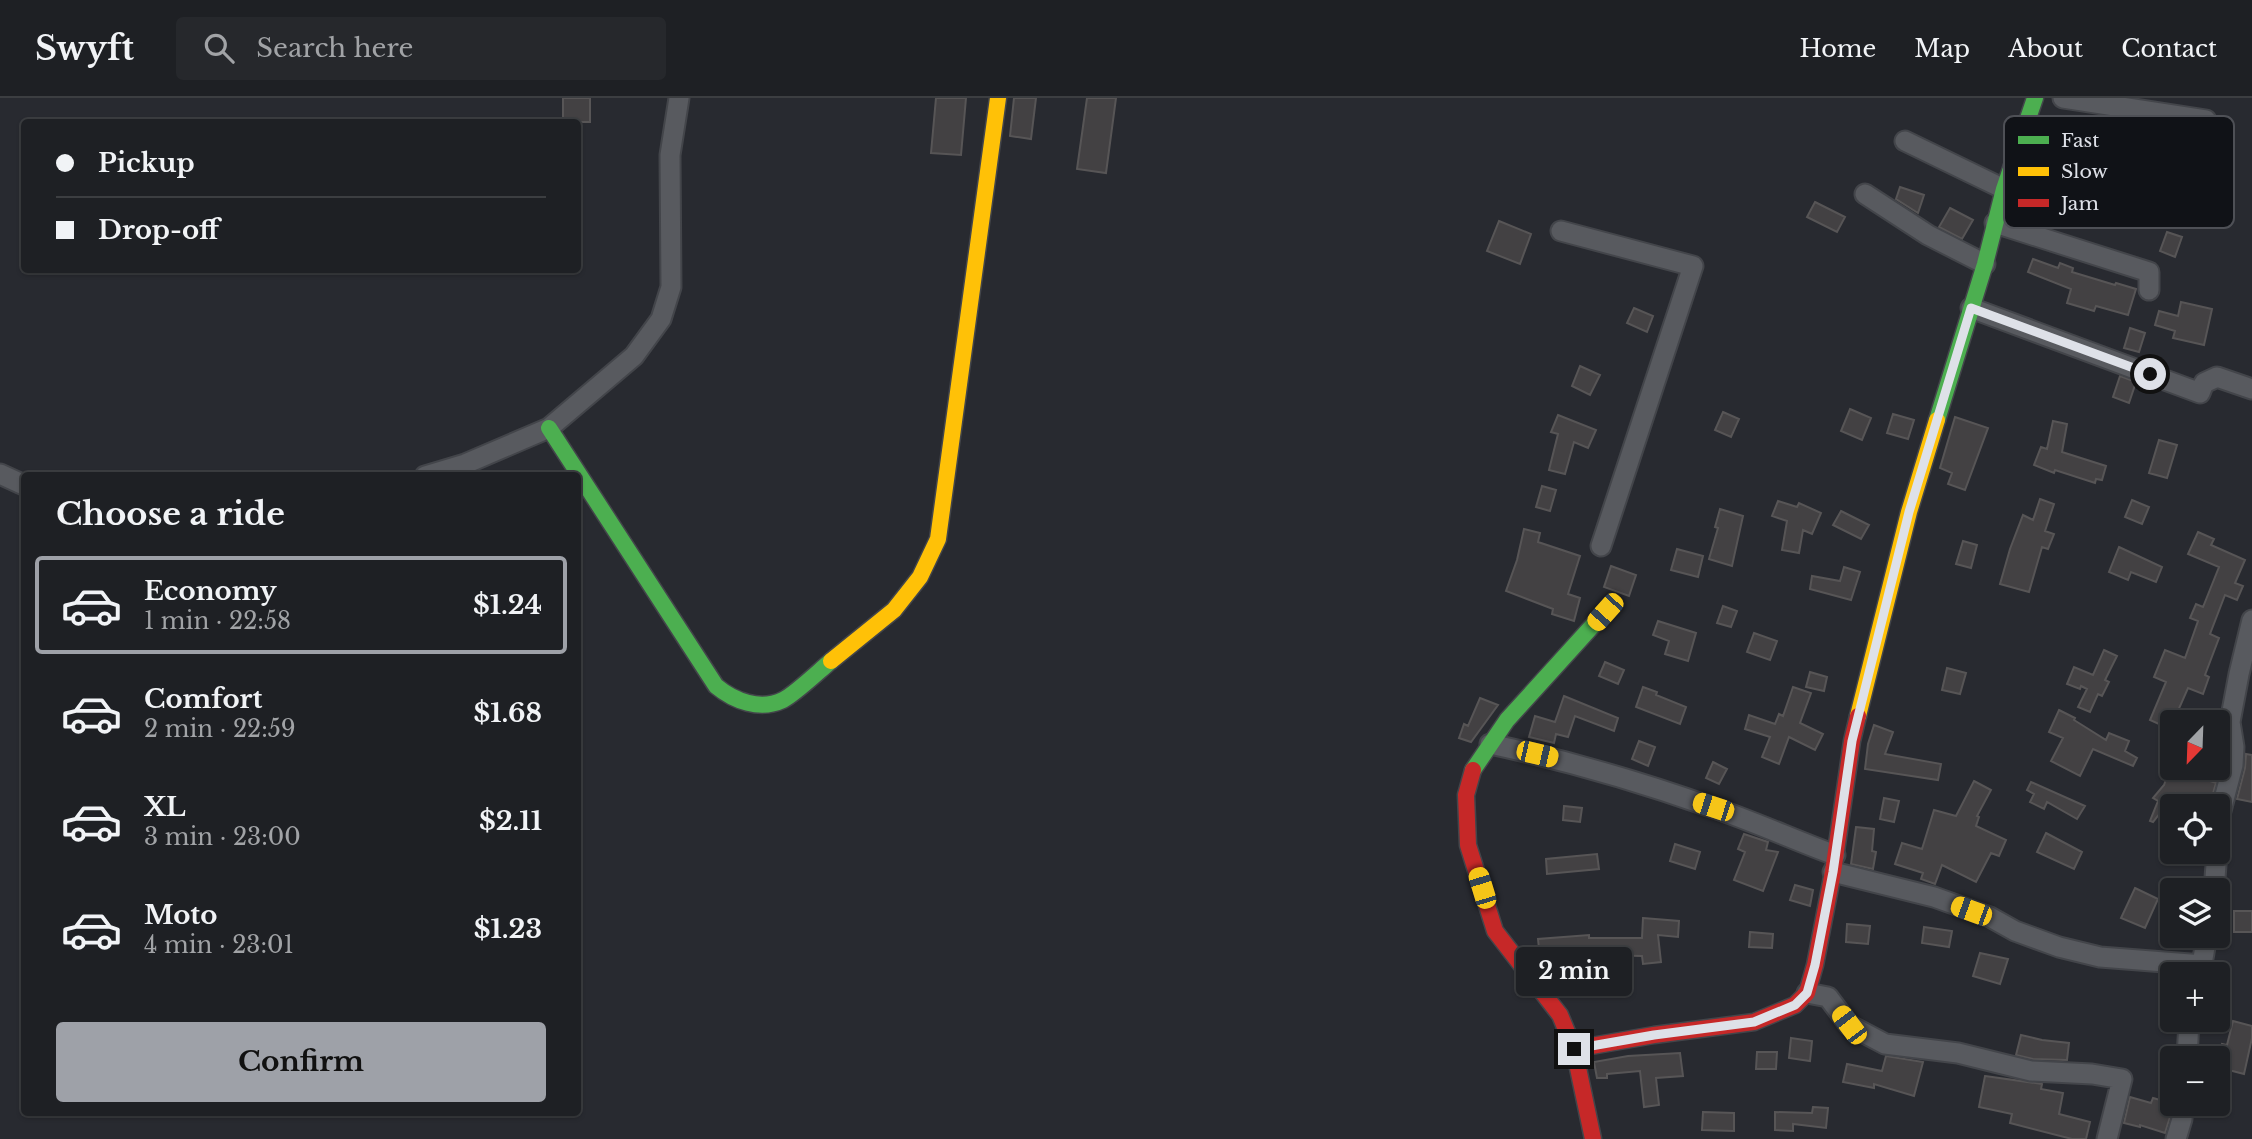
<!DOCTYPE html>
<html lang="en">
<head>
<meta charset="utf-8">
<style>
  :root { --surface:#1e2024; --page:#26282c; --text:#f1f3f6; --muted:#a1a3a6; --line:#3c3e41; --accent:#9ea1a8 }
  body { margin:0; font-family:"Libre Baskerville",serif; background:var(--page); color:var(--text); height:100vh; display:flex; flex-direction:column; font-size:26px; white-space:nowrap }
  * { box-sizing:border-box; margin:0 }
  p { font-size:23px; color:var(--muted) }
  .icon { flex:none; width:38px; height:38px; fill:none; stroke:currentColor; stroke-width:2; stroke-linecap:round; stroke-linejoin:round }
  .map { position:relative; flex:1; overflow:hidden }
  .details { position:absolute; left:21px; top:374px; width:560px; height:644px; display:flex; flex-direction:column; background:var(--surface); border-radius:7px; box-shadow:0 2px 5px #0004,0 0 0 2px var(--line) }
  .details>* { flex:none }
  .banner { position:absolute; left:21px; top:21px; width:560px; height:154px; border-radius:7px; box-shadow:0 2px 5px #0004,0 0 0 2px var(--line); display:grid; align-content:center; height:154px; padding:0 35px; background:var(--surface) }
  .needle { width:46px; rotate:203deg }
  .controls { position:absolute; left:2160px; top:612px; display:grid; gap:14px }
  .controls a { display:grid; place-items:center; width:70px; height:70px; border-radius:7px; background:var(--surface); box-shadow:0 2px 5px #0004,0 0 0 2px var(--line); font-size:35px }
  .end { position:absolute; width:32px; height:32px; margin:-16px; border:9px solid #dee1e8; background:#111; box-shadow:0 0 0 4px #111 }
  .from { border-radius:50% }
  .bubble { position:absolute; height:49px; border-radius:7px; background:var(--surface); box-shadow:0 2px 5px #0004,0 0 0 2px var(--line); font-size:23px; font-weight:700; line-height:49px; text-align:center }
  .car { position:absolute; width:21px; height:42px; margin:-21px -10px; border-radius:9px; box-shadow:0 0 5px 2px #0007; background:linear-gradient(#f5c518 24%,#345 0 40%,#f5c518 0 76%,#345 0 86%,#f5c518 0) }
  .banner b { display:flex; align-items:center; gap:24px; height:66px; font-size:26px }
  .banner b+b { border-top:2px solid var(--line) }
  .banner i { width:18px; height:18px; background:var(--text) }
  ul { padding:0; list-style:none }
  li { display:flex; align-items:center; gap:21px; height:98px; margin:0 14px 10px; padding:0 21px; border:4px solid transparent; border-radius:7px }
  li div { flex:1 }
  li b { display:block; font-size:26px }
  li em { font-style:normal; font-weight:700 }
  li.on { border-color:var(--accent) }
  li>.icon { width:63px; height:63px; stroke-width:1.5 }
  h2 { padding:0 35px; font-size:32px; line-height:84px }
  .action { display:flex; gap:14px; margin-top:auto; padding:14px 35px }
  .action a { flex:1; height:80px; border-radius:7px; background:var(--accent); color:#111; font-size:28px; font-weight:700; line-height:80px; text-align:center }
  header { display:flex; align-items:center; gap:42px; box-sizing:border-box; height:98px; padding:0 35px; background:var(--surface); border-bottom:2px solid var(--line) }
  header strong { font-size:33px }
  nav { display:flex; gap:38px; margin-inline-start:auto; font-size:24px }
  .search { width:490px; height:63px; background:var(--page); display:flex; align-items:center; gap:18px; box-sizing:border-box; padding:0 24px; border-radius:7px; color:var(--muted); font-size:26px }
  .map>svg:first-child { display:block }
</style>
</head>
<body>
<header>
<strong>Swyft</strong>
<div class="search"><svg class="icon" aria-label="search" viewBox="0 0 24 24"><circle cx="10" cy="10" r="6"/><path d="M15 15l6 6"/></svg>Search here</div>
<nav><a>Home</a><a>Map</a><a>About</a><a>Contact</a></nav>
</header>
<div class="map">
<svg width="2252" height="1041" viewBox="0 0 2252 1041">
  <rect width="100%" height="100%" fill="#282a30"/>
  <!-- building -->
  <path fill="#434143" stroke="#575556" stroke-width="2" d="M 563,0 L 590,0 L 590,24 L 563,24 Z
    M 936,0 L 966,0 L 961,57 L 931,55 Z
    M 1014,0 L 1036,0 L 1031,41 L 1010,38 Z
    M 1087,0 L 1116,0 L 1106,75 L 1077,71 Z
    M 1900,89 L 1924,97 L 1918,115 L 1896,101 Z
    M 1815,104 L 1845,119 L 1837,134 L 1807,119 Z
    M 1950,110 L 1973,122 L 1962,141 L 1939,129 Z
    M 1499,123 L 1531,136 L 1520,166 L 1487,153 Z
    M 2167,134 L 2182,139 L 2175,159 L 2160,153 Z
    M 2033,161 L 2058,170 L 2060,165 L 2073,170 L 2072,174 L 2115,187 L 2116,185 L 2136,191 L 2128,217 L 2096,208 L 2094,213 L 2067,205 L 2071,191 L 2028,174 Z
    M 2181,204 L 2212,211 L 2204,247 L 2173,240 L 2175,233 L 2155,227 L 2159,213 L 2178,218 Z
    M 1634,210 L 1653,218 L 1647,234 L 1627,225 Z
    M 2130,230 L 2145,235 L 2139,254 L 2124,250 Z
    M 1580,268 L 1600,277 L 1590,297 L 1572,288 Z
    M 2120,278 L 2136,284 L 2129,305 L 2113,299 Z
    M 1850,311 L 1871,320 L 1862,342 L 1841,333 Z
    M 1723,314 L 1739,321 L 1731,339 L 1715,332 Z
    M 1893,316 L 1914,322 L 1908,341 L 1887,335 Z
    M 1558,317 L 1596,332 L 1588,350 L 1574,344 L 1565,376 L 1549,372 L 1558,336 L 1551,334 Z
    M 1955,319 L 1988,330 L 1965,392 L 1948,386 L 1952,375 L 1940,370 Z
    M 2053,323 L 2067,326 L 2062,354 L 2106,368 L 2102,382 L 2096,381 L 2095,385 L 2055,372 L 2054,375 L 2034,367 L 2041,349 L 2047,351 Z
    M 2159,342 L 2177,347 L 2167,380 L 2149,375 Z
    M 1542,388 L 1556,392 L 1550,413 L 1536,409 Z
    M 2040,401 L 2054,406 L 2045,433 L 2054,436 L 2048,451 L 2042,449 L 2029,494 L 2000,486 L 2010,451 L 2023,417 L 2033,422 Z
    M 2132,402 L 2149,409 L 2142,426 L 2125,419 Z
    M 1778,403 L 1797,409 L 1799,405 L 1821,415 L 1812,436 L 1803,432 L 1799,455 L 1782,452 L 1787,423 L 1772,418 Z
    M 1720,411 L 1743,418 L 1732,468 L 1709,461 L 1718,430 L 1715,429 Z
    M 1841,413 L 1869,427 L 1861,441 L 1833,427 Z
    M 1524,431 L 1540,435 L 1538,444 L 1580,458 L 1568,496 L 1580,500 L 1574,523 L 1552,516 L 1553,511 L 1506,493 L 1517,462 Z
    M 2198,434 L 2214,441 L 2211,447 L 2245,462 L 2235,485 L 2243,488 L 2237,502 L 2225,497 L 2210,536 L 2219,540 L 2205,577 L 2209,579 L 2203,596 L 2188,590 L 2170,631 L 2150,622 L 2166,584 L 2154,579 L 2165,552 L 2185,560 L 2198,523 L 2190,520 L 2196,506 L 2203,509 L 2219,469 L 2188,456 Z
    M 1963,443 L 1977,447 L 1971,470 L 1956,466 Z
    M 2119,449 L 2162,469 L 2156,484 L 2131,474 L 2128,482 L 2109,474 Z
    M 1677,451 L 1703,458 L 1698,479 L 1671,472 Z
    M 1611,468 L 1636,477 L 1629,498 L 1604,489 Z
    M 1844,469 L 1860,474 L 1851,502 L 1810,491 L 1812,478 L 1840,483 Z
    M 1723,508 L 1737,513 L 1731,529 L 1717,525 Z
    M 1658,523 L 1696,535 L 1688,563 L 1665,556 L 1669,543 L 1653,537 Z
    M 1754,535 L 1777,543 L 1770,562 L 1747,554 Z
    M 2104,552 L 2117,558 L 2105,582 L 2109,584 L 2102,598 L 2098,596 L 2090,614 L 2078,609 L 2087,591 L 2081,588 L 2080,591 L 2067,586 L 2074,569 L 2093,577 Z
    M 1605,564 L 1624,572 L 1618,586 L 1599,578 Z
    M 1947,570 L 1966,575 L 1960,596 L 1942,592 Z
    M 1810,574 L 1827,579 L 1824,593 L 1806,589 Z
    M 1643,589 L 1657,594 L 1656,597 L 1686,609 L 1680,626 L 1636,609 Z
    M 1793,589 L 1811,595 L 1800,625 L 1823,636 L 1815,652 L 1789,639 L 1779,666 L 1762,659 L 1770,639 L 1745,631 L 1749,617 L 1775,626 L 1779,616 L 1783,618 Z
    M 1564,598 L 1618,620 L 1614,633 L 1575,618 L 1568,639 L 1556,636 L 1554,645 L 1529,639 L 1535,618 L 1555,624 Z
    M 1480,600 L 1498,607 L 1471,644 L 1459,640 L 1464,626 L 1468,628 Z
    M 2059,612 L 2075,620 L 2074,622 L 2106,642 L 2109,635 L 2129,643 L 2125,653 L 2137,660 L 2133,668 L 2093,651 L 2080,678 L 2051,663 L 2063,640 L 2049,634 Z
    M 1874,627 L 1893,634 L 1885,656 L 1941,666 L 1938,682 L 1865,671 L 1868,646 Z
    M 1639,643 L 1655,649 L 1648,668 L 1632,661 Z
    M 2246,656 L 2252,657 L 2252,704 L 2237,701 L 2245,670 Z
    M 1713,664 L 1727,671 L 1719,686 L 1706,680 Z
    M 2170,670 L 2186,670 L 2185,674 L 2216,685 L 2210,706 L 2176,695 L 2153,724 L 2150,723 L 2158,703 L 2153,700 L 2164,687 Z
    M 1974,683 L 1991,692 L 1977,718 L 1979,719 L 1976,728 L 2006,742 L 1999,758 L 1991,755 L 1976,784 L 1942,767 L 1935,786 L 1921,781 L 1923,775 L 1895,766 L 1902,745 L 1922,751 L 1934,712 L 1956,718 Z
    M 2031,684 L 2085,708 L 2077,721 L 2047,704 L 2044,711 L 2030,704 L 2034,696 L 2027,692 Z
    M 1884,700 L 1899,703 L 1894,724 L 1880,721 Z
    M 1564,708 L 1582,710 L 1580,724 L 1563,722 Z
    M 1856,729 L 1874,731 L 1872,753 L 1876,754 L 1873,771 L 1851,766 Z
    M 2046,735 L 2082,754 L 2074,771 L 2037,754 Z
    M 1744,736 L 1768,744 L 1766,752 L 1778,754 L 1763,793 L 1734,782 L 1745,754 L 1738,751 Z
    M 1675,746 L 1700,754 L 1695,771 L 1670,763 Z
    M 1597,756 L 1599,771 L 1547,776 L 1546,761 Z
    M 1795,787 L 1813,792 L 1810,808 L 1790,802 Z
    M 2135,790 L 2158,801 L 2145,830 L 2121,820 Z
    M 2234,813 L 2252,813 L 2252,834 L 2234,834 Z
    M 1643,820 L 1679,823 L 1678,839 L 1658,837 L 1661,864 L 1643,866 L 1642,858 L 1600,857 L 1599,896 L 1578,896 L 1578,882 L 1566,883 L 1563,858 L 1540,860 L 1538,841 L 1589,837 L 1589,840 L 1642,840 Z
    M 1847,826 L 1870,828 L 1868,846 L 1846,844 Z
    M 1924,829 L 1952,833 L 1949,849 L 1922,845 Z
    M 1750,834 L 1773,836 L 1772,850 L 1749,849 Z
    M 1980,855 L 2008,861 L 2000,886 L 1973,878 Z
    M 2233,923 L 2252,928 L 2252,940 L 2244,976 L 2217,969 L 2222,946 L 2227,947 Z
    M 2021,937 L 2042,942 L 2069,945 L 2067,962 L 2033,961 L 2016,957 Z
    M 1791,940 L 1812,943 L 1810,963 L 1789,960 Z
    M 1757,954 L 1777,954 L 1776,971 L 1756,971 Z
    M 1680,955 L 1683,978 L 1656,980 L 1659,1007 L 1644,1009 L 1640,973 L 1607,976 L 1607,980 L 1597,980 L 1594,964 L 1628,958 Z
    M 1886,958 L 1923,964 L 1914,998 L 1874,986 L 1874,990 L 1843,984 L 1847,966 L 1882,973 Z
    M 1985,978 L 2042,986 L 2041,991 L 2063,995 L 2059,1016 L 2090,1024 L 2086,1041 L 2072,1041 L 2010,1025 L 2012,1016 L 1979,1009 Z
    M 2130,999 L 2151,1005 L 2153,1000 L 2171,1005 L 2170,1019 L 2165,1035 L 2140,1027 L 2140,1029 L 2124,1025 Z
    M 1813,1009 L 1828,1010 L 1826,1030 L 1793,1026 L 1793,1033 L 1775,1032 L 1775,1014 L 1812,1015 Z
    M 1703,1014 L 1734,1015 L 1734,1033 L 1702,1032 Z"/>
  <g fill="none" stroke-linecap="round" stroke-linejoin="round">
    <defs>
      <path id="street" d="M 2063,0 L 2206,22
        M 2022,38 L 2123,74 L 2203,95
        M 1905,43 L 2004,91
        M 1865,96 L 1928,137 L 1985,166
        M 1995,125 L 2149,174 L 2149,192
        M 1561,133 L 1693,168 L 1601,448
        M 1971,210 L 2200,295 L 2204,285 L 2217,279 L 2252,291
        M 0,376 L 24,387
        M 425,378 L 465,366 L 549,330 L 634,258 L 661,221 L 671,189 L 670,57 L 679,0
        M 1490,646 C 1565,662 1638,683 1711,709 C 1753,723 1794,742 1835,757
        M 2217,728 L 2233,667 L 2234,649 L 2230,624 L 2239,576 L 2252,522
        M 1833,774 L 1934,799 L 1990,819 L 2015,833 L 2059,849 L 2100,859 L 2203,867
        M 2214,793 L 2217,754
        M 2200,877 L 2207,838
        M 1807,895 L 1828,899 L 1849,927 L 1885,946 L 1958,955 L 2031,973 L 2092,976 L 2122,981 L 2107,1041
        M 2187,961 L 2189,922
        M 2176,1041 L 2182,1021 L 2183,1006"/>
      <path id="fast" d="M 1937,322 L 1985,166 L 2004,91 L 2035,0
        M 549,330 L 716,588 C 734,603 760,613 783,602 C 795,596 819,573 831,563
        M 1473,672 L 1507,622 L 1605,514"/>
      <path id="slow" d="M 831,563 L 894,512 L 920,479 L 938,441 L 998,0
        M 1858,618 L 1909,414 L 1937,322"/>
      <path id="jam" d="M 1473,672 L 1466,697 L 1468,747 L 1495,833 L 1560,917 L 1574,951 L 1593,1041
        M 1574,951 L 1654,937 L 1754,924 L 1795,907 L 1807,895 L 1815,867 L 1833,774 L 1852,643 L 1858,618"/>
    </defs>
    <!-- street casing -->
    <use href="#street" stroke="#43454a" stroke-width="23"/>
    <!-- fast casing -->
    <use href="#fast" stroke="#43454a" stroke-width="19"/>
    <!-- slow casing -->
    <use href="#slow" stroke="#43454a" stroke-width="19"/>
    <!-- jam casing -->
    <use href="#jam" stroke="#43454a" stroke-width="19"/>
    <!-- street -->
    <use href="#street" stroke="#585a5f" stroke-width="19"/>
    <!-- fast -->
    <use href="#fast" stroke="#4caf50" stroke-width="16"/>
    <!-- slow -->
    <use href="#slow" stroke="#ffc107" stroke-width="16"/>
    <!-- jam -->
    <use href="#jam" stroke="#c62828" stroke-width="16"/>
  </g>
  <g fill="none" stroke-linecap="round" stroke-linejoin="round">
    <!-- route -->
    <path stroke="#dee1e8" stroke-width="9" d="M 1574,951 L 1654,937 L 1754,924 L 1795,907 L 1807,895 L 1815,867 L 1833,774 L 1852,643 L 1909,414 L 1971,210 L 2150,276"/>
  </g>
  <!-- legend -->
  <rect x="2004" y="18" width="230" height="112" rx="10" fill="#101217" stroke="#4e5056" stroke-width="2"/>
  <rect x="2018" y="38" width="31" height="8" fill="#4caf50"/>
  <rect x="2018" y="69" width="31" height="9" fill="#ffc107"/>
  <rect x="2018" y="101" width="31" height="8" fill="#c62828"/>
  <g font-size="19" fill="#dee1e8">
    <text x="2061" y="49">Fast</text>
    <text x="2061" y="80">Slow</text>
    <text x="2061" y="112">Jam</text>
  </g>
</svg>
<div class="controls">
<a><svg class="needle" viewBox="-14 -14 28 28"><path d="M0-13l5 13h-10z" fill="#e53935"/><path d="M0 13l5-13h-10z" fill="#a1a3a6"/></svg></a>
<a><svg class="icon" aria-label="locate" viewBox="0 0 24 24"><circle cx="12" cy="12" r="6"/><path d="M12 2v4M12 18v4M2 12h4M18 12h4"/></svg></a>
<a><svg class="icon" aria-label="layers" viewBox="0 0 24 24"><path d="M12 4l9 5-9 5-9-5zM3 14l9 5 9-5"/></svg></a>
<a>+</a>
<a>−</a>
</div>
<i class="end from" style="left:2150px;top:276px"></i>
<i class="end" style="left:1574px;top:951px"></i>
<div class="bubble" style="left:1516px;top:849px;width:116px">2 min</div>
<i class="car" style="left:1605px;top:514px;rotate:222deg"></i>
<i class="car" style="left:1537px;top:656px;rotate:103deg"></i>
<i class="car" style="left:1713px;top:709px;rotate:288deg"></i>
<i class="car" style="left:1482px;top:790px;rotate:343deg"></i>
<i class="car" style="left:1971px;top:813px;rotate:290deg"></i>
<i class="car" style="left:1849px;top:927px;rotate:323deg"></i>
<div class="banner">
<b><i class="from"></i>Pickup</b>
<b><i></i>Drop-off</b>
</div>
<section class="details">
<h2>Choose a ride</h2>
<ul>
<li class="on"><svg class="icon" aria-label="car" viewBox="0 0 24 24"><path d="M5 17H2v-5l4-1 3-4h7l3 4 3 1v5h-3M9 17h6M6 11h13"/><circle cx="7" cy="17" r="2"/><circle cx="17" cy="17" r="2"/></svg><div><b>Economy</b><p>1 min · 22:58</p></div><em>$1.24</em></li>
<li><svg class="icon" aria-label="car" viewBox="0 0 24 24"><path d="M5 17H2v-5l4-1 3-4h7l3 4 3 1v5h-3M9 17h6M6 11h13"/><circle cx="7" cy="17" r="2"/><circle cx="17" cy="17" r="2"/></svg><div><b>Comfort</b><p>2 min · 22:59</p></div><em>$1.68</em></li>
<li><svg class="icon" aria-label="car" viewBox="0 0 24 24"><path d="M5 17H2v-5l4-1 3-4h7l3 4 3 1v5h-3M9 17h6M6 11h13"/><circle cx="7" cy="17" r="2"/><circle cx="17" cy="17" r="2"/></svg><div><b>XL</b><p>3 min · 23:00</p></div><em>$2.11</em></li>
<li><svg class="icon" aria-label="car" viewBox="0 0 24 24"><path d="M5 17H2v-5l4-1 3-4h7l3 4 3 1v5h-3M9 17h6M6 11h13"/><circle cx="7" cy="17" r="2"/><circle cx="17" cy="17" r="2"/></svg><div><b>Moto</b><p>4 min · 23:01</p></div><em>$1.23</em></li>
</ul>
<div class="action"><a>Confirm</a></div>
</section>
</div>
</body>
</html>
